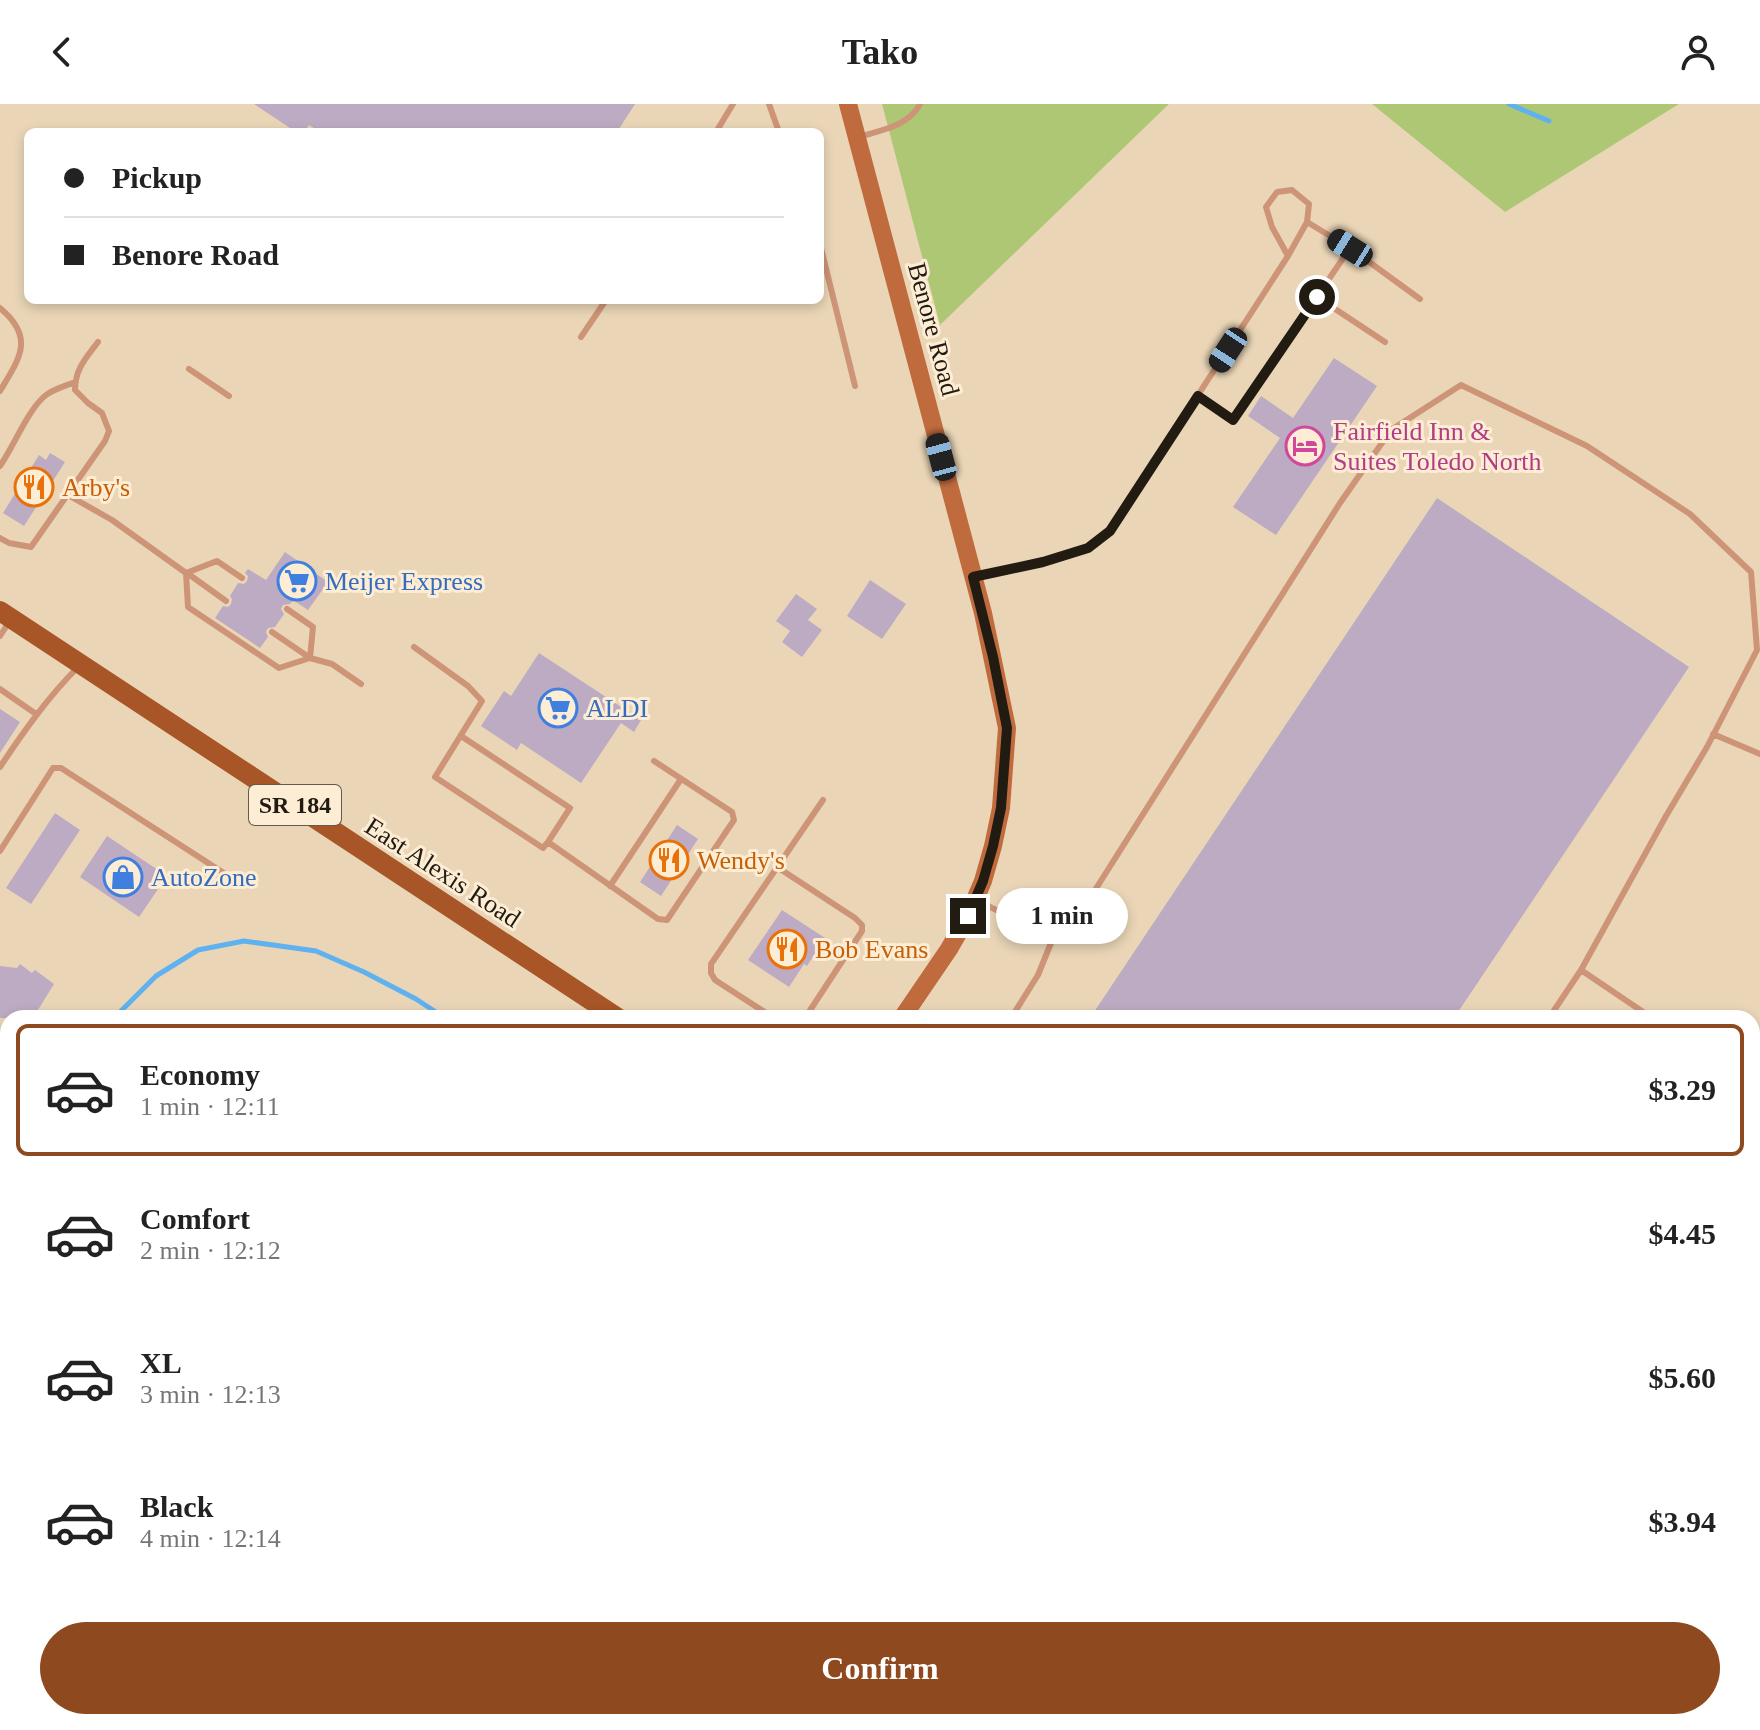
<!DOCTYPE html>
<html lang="en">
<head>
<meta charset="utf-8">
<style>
  :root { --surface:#fff; --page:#f2f2f2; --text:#222; --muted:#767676; --line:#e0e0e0; --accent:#8e4a1e }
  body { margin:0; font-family:"Times New Roman",serif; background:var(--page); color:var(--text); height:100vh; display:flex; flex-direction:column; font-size:30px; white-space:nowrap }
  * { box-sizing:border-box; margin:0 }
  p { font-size:26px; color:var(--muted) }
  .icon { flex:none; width:44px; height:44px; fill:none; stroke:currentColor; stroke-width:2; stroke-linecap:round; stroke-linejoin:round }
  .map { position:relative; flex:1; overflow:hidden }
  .details { position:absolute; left:0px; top:906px; width:1760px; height:720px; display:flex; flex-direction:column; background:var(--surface); border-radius:24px 24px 0 0; box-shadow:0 4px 12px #0003 }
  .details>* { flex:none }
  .banner { position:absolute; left:24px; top:24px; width:800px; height:176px; border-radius:12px; box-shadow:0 4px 12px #0003; display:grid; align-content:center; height:176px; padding:0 40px; background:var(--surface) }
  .end { position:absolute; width:36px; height:36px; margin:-18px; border:10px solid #211b12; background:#fff; box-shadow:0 0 0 4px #fff }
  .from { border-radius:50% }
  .bubble { position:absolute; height:56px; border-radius:28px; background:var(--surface); box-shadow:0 4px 12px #0003; font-size:26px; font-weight:700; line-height:56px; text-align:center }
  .car { position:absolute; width:24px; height:48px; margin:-24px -12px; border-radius:10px; box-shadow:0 0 6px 2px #0007; background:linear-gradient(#222 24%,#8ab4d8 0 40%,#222 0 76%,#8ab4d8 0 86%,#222 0) }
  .banner b { display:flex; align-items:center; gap:28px; height:76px; font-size:30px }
  .banner b+b { border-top:2px solid var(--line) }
  .banner i { width:20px; height:20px; background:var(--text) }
  ul { padding:14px 0 0; list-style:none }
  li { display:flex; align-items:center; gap:24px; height:132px; margin:0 16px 12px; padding:0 24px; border:4px solid transparent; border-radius:12px }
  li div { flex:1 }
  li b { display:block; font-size:30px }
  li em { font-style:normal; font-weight:700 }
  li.on { border-color:var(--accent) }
  li>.icon { width:72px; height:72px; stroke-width:1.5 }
  .action { display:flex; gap:16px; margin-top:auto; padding:16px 40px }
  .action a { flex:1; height:92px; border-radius:48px; background:var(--accent); color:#fff; font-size:32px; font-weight:700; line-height:92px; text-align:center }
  header { display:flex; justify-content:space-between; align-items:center; height:104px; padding:0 40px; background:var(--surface); font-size:36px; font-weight:700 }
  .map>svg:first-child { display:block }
</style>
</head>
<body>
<header><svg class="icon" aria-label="back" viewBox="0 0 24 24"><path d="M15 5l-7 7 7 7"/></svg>Tako<svg class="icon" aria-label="person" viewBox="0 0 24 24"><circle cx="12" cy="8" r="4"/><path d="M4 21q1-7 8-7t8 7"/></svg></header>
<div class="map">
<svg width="1760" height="1626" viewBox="0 0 1760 1626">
  <rect width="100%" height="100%" fill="#efe0c8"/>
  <!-- built -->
  <path fill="#ead6b7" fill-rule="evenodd" d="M 0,0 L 882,0 L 940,220 L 1169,0 L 1372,0 L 1505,108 L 1679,0 L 1760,0 L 1760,1622 L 1752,1616 L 1752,914 L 8,914 L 8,1608 L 0,1602 ZM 28,28 L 820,28 L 820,196 L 28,196 Z
    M 23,1618 L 447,1618 L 441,1626 L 35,1626 Z"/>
  <!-- green -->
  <path fill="#adc774" d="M 882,0 L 1169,0 L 940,221 Z
    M 1372,0 L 1679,0 L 1505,108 Z"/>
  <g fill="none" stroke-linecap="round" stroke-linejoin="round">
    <!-- stream -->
    <path stroke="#60b1f0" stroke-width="5" d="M 1509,0 L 1549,17
      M 114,914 L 156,872 L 198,846 L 244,837 L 316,847 L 364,868 L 416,895 L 445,914
      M 0,1081 L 8,1069
      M 1752,1547 L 1760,1553"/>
  </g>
  <!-- building -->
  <path fill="#bcabc2" d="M 254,0 L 635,0 L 617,28 L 320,28 L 309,21 L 304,28 L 296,28 Z
    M 1334,254 L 1377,282 L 1276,431 L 1233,403 L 1280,334 L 1248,312 L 1261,292 L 1293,314 Z
    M 50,349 L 65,358 L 24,422 L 3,409 L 39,351 L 46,356 Z
    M 1437,394 L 1689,563 L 1454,914 L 1090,914 Z
    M 285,448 L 328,478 L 308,506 L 293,496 L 290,500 L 283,501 L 281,505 L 284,510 L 275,523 L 268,524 L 266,528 L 268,533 L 260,544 L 215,514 L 223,502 L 228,503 L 231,500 L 232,495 L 230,492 L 238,479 L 244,480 L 247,477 L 248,472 L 245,469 L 248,465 L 266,476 Z
    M 870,476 L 906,500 L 882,535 L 847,512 Z
    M 796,490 L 817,505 L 808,516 L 822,526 L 802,553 L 782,538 L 790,527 L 776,517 Z
    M 539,549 L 641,616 L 634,628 L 621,619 L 581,679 L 521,639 L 517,646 L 481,622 L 504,587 L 511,592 Z
    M 0,605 L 20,618 L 0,649 Z
    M 55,709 L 80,726 L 31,800 L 6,784 Z
    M 677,721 L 698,735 L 661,792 L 640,778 Z
    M 107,732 L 167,772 L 139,813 L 80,773 Z
    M 782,806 L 825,834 L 807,862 L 804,860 L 789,883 L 748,856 Z
    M 20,860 L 32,869 L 35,866 L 54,880 L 33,914 L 0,914 L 0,862 L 17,864 Z"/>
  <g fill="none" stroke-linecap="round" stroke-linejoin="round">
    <!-- service -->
    <path stroke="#ce9477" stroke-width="6" d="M 769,0 L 779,28
      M 716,28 L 733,0
      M 859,33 C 881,26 909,22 920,0
      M 820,140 L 855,282
      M 1350,144 L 1420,195
      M 1317,193 L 1385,238
      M 0,204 C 36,234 19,255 0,287
      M 581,233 L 606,196
      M 189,265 L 229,292
      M 1198,292 L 1233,316 L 1350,144 L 1307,118
      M 0,362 C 14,342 28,305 46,291 C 54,285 65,282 75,278
      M 68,391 L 112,416 L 186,469 L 188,503 L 279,564 L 310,554 L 332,560 L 361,580
      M 0,434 L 9,439 L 31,443 L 105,337 L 109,327 L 102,309 L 88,299 L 75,286 C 75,265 86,254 98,238
      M 186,469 L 217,457 L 242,474
      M 187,469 L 226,497
      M 977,473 L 1043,458 L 1088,444 L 1110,427 L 1288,152 L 1272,123 L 1266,103 L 1277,88 L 1292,86 L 1309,100 L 1307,118 L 1288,152
      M 272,528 L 310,554 L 313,523 L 287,505
      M 0,532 L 9,518
      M 414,543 L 468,582 L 482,597 L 435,673 L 543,744 L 548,738 L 658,815 L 667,816 L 734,716 L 732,708 L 654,657
      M 0,585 L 36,610
      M 1713,630 L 1760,650
      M 461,632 L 570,704 L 548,738
      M 0,663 C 24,627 48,593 79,562
      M 0,747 L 53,664 L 61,664 L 233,775
      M 777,763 L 855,814 L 862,821 L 862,827 L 805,914
      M 610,782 L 681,675
      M 978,797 L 1053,834 L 1078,813 L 1340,399 L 1391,326 L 1461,281 L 1587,342 L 1690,410 L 1751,468 L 1757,546 L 1707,643 L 1666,712 L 1581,866
      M 239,914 L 261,910 L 288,914
      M 774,914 L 715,876 L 711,869 L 711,860 L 823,696
      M 1011,914 L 1038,871 L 1053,834
      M 1549,914 L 1581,866 L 1652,914
      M 1752,981 L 1760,986
      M 1752,1030 L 1760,1018
      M 0,1257 L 8,1246
      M 0,1316 L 8,1321
      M 1752,1334 L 1759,1339 L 1760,1344
      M 542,1618 L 553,1626
      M 788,1618 L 789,1626
      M 1271,1618 L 1273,1626
      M 1385,1618 L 1394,1626
      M 456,1626 L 462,1618"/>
    <!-- tertiary -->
    <path stroke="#ce9477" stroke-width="16" d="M 1752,1220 L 1760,1208
      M 1485,1626 L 1490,1618"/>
    <!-- secondary -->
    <path stroke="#c06b3e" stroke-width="18" d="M 848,0 L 983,509 L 1007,624 L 1001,704 L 993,742 L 983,777 L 968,812 L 949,845 L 902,914"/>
    <!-- primary -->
    <path stroke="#a85527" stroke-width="20" d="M 0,507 L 618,914
      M 1688,1618 L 1700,1626"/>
  </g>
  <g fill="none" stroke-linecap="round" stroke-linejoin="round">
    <!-- route -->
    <path stroke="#211b12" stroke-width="10" d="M 968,812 L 983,777 L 993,742 L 1001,704 L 1007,624 L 993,553 L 973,473 L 1043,458 L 1088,444 L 1110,427 L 1198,292 L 1233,316 L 1317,193"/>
  </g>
  <!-- icons -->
  <defs>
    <symbol id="hotel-ring" viewBox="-11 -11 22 22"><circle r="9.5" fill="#fdedd4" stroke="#d1479c" stroke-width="1.5"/><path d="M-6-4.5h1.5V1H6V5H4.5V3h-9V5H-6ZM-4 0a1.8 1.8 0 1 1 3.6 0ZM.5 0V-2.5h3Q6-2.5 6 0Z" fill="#d1479c"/></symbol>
    <symbol id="restaurant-ring" viewBox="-11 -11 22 22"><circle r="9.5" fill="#fdedd4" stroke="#e8710a" stroke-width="1.5"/><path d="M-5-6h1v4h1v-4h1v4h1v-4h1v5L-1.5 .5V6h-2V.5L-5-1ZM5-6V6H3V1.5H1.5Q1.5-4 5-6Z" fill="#e8710a"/></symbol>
    <symbol id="supermarket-ring" viewBox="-11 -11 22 22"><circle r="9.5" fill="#fdedd4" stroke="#3f7fe0" stroke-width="1.5"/><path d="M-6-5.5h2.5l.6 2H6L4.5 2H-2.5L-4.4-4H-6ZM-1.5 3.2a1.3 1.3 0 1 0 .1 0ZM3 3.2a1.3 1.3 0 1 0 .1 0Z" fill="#3f7fe0"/></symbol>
    <symbol id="shop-ring" viewBox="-11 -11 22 22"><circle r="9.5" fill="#fdedd4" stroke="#3f7fe0" stroke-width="1.5"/><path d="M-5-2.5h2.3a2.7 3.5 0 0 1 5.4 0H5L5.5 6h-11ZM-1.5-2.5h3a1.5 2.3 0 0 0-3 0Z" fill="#3f7fe0"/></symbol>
  </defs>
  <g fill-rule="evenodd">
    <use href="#hotel-ring" x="1283" y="320" width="44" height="44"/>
    <use href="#restaurant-ring" x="12" y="361" width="44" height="44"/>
    <use href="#supermarket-ring" x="275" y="455" width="44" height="44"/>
    <use href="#supermarket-ring" x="536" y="582" width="44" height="44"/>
    <use href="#restaurant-ring" x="647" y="734" width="44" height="44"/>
    <use href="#shop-ring" x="101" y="751" width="44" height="44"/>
    <use href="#restaurant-ring" x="765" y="823" width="44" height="44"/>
  </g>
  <g text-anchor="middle" stroke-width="6" stroke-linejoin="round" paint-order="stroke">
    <!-- shield labels -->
    <rect fill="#fdedd4" stroke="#635a4c" stroke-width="2" x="249" y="681" width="92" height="40" rx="6"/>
    <g font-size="24" font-weight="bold" fill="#211b12">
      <text x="295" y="709">SR 184</text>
    </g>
    <!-- street labels -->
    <g font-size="26" fill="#211b12" stroke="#fdedd4">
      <text transform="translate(934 225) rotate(75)" y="9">Benore Road</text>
      <text transform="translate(443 768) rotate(33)" y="9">East Alexis Road</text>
    </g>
    <!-- hotel labels -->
    <g font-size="26" fill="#b23c85" stroke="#fdedd4" text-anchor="start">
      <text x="1333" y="336">Fairfield Inn &amp;<tspan x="1333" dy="30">Suites Toledo North</tspan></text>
    </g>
    <!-- food labels -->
    <g font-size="26" fill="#c56008" stroke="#fdedd4" text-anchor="start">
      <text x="62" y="392">Arby's</text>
      <text x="697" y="765">Wendy's</text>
      <text x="815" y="854">Bob Evans</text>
    </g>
    <!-- shop labels -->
    <g font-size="26" fill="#366cbe" stroke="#fdedd4" text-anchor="start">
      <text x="325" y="486">Meijer Express</text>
      <text x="586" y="613">ALDI</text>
      <text x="151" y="782">AutoZone</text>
    </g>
  </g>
</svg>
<i class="end from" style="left:1317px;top:193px"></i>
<i class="end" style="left:968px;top:812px"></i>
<div class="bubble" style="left:996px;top:784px;width:132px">1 min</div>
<i class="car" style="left:1350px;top:144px;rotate:302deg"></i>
<i class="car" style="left:1228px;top:246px;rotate:213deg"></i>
<i class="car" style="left:941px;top:353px;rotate:345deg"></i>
<div class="banner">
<b><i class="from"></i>Pickup</b>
<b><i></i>Benore Road</b>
</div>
<section class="details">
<ul>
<li class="on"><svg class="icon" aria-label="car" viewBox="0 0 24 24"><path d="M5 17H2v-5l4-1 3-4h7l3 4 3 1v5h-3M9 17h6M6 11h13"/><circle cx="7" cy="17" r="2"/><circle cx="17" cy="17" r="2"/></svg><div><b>Economy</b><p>1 min · 12:11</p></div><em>$3.29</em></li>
<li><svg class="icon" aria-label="car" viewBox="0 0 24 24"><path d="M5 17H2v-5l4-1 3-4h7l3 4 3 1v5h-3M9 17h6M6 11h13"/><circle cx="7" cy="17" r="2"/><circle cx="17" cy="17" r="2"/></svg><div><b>Comfort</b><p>2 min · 12:12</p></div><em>$4.45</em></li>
<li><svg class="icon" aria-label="car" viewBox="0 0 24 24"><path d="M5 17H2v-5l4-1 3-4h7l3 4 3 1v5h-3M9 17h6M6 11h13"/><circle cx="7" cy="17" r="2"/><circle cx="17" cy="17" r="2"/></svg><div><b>XL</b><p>3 min · 12:13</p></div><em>$5.60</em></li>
<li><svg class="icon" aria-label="car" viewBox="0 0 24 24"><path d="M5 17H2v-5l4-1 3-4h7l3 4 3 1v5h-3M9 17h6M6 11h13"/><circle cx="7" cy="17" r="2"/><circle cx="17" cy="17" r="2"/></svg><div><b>Black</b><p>4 min · 12:14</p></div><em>$3.94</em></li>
</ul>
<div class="action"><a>Confirm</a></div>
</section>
</div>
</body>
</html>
